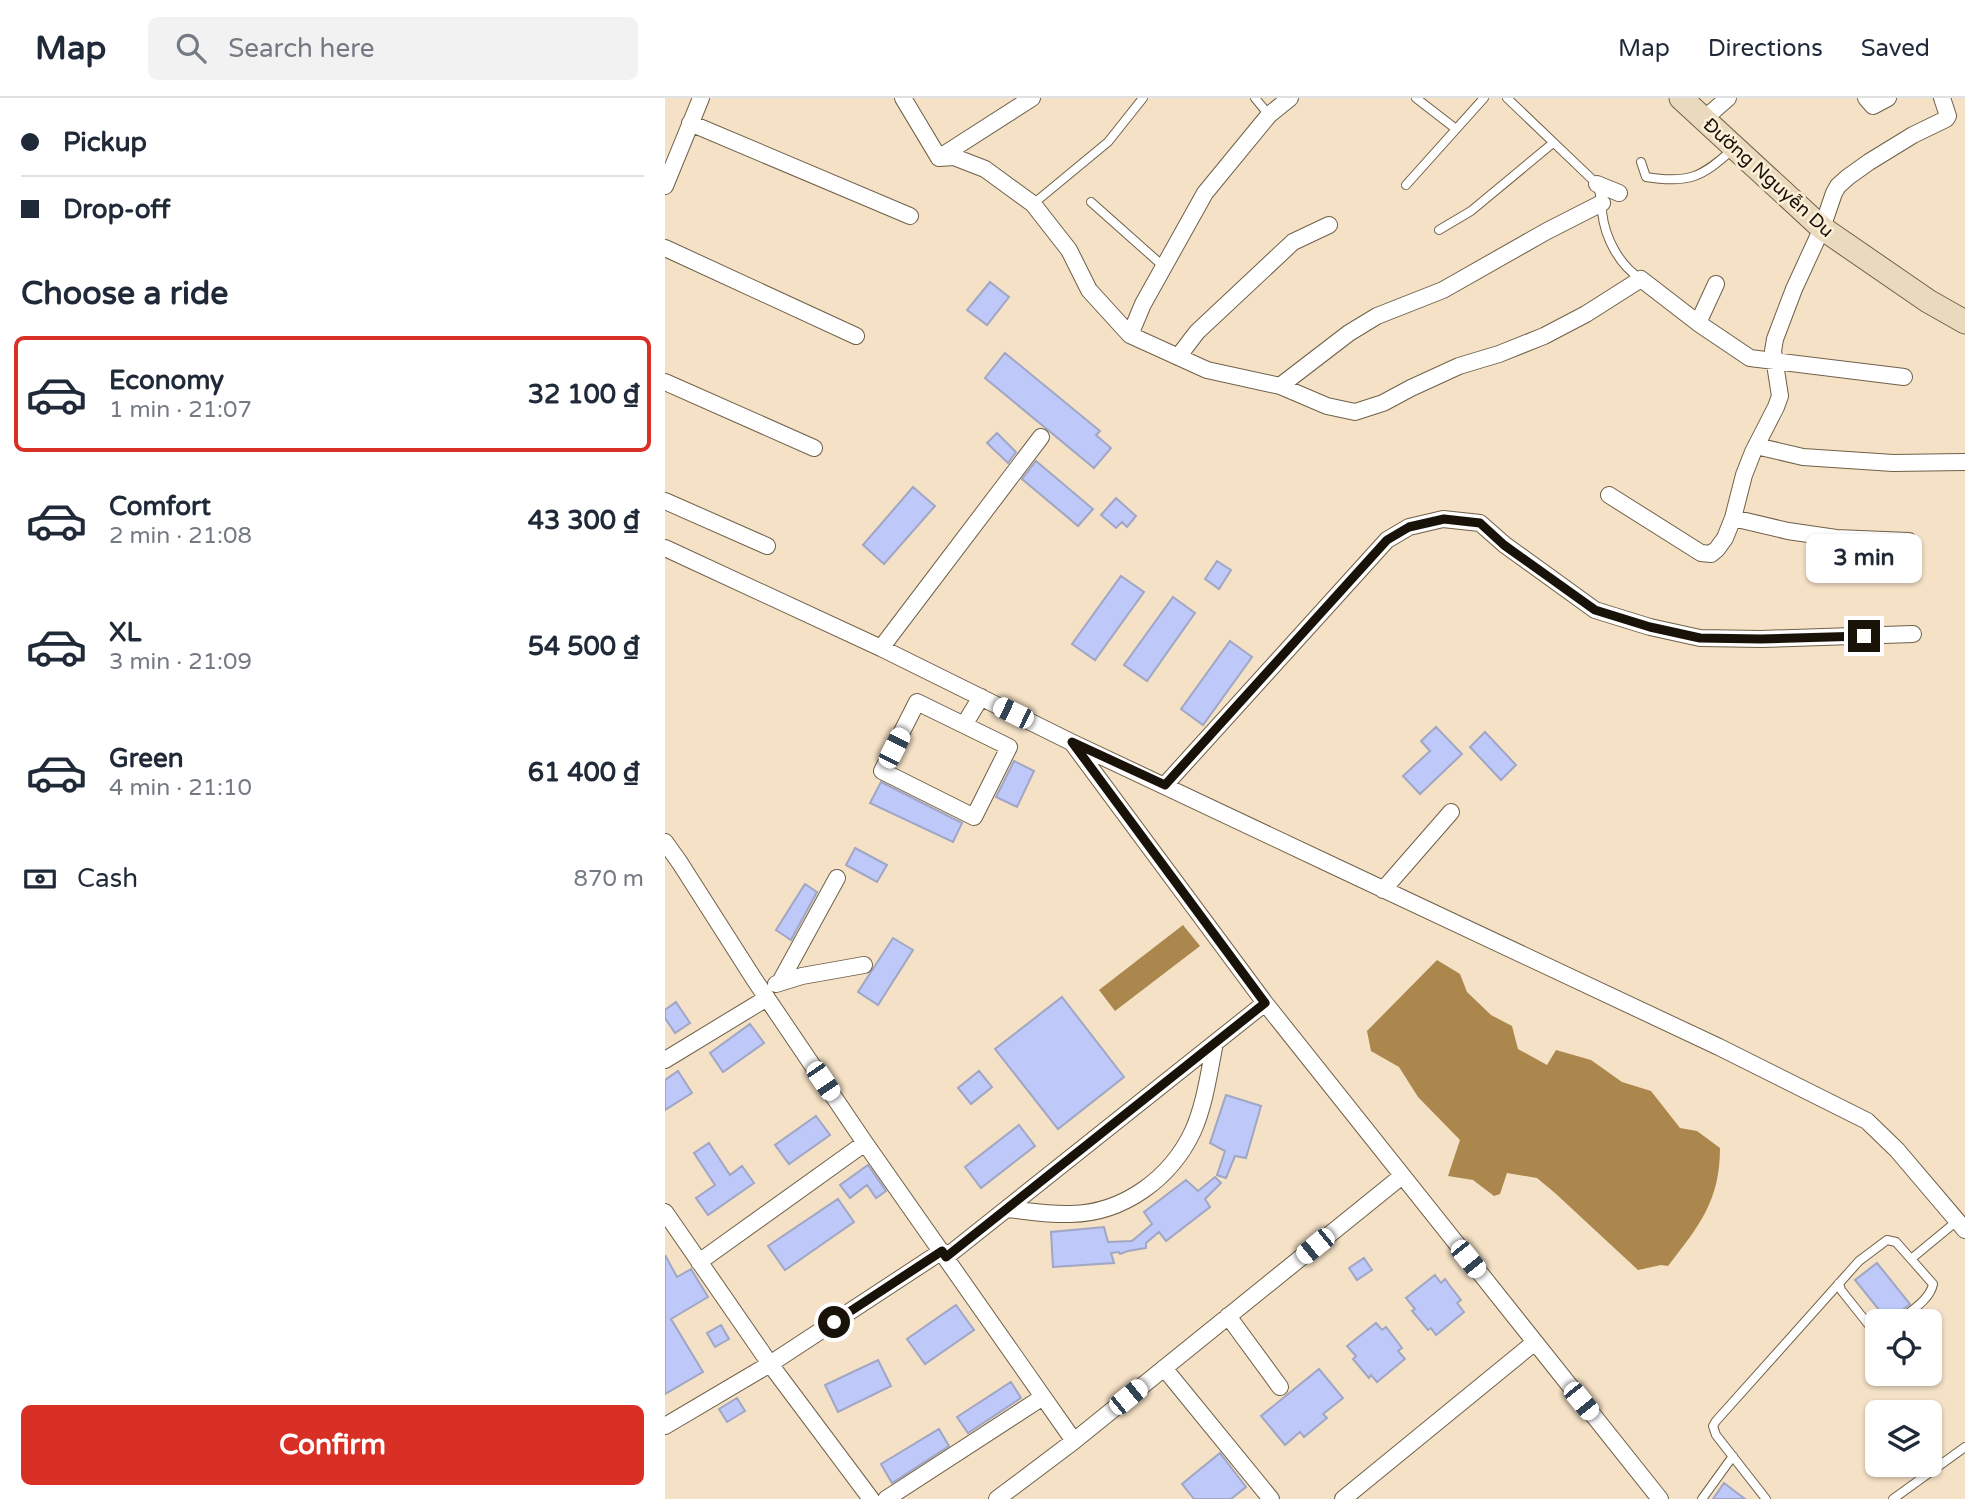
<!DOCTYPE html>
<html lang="en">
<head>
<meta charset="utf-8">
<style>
  :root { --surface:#fff; --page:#f2f2f3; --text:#1f2937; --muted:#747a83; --line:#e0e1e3; --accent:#d93025 }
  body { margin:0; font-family:"Varela Round",sans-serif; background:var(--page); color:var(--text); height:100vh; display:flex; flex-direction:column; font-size:26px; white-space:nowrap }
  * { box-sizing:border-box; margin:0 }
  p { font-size:23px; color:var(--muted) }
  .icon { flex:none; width:38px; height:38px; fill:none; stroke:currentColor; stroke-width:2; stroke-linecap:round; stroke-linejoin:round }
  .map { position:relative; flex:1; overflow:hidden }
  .sheet { display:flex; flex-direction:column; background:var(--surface); width:665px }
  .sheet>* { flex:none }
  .top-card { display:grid; align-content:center; height:154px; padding:0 21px; background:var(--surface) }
  .fabs { position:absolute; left:1200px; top:1211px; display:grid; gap:14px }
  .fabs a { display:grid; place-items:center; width:77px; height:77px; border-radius:10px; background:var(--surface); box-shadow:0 2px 5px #0004; font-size:35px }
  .end { position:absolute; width:32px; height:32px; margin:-16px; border:9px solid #191209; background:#fff; box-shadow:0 0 0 4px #fff }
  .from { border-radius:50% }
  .bubble { position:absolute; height:49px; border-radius:10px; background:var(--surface); box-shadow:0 2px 5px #0004; font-size:23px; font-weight:800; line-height:49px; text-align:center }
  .car { position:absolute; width:21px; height:42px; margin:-21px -10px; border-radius:9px; box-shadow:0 0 5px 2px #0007; background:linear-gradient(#fff 24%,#345 0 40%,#fff 0 76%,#345 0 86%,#fff 0) }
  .top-card b { display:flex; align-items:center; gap:24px; height:66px; font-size:26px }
  .top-card b+b { border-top:2px solid var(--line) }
  .top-card i { width:18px; height:18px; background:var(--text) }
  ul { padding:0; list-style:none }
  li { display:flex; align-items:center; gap:21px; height:116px; margin:0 14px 10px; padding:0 7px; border:4px solid transparent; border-radius:10px }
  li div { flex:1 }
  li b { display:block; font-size:26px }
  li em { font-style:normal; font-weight:800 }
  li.on { border-color:var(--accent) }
  li>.icon { width:63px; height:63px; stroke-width:1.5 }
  h2 { padding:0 21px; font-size:32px; line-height:84px }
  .pay { display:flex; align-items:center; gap:18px; height:77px; padding:0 21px; font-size:26px }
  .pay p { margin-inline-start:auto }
  .primary-button { display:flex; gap:14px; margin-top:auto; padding:14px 21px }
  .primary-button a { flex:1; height:80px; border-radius:10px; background:var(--accent); color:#fff; font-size:28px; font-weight:800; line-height:80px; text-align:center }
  header { display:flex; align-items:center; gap:42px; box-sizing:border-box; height:98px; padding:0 35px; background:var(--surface); border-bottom:2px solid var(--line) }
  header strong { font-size:33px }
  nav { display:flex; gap:38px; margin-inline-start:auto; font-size:24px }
  .search { width:490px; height:63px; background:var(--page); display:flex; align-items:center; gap:18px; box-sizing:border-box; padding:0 24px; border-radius:10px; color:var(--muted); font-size:26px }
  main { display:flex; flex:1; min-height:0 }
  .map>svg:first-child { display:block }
</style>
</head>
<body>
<header>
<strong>Map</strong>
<div class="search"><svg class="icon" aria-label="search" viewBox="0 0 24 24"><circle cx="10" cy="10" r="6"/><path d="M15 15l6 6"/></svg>Search here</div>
<nav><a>Map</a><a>Directions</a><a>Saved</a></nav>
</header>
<main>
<section class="sheet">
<div class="top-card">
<b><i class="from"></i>Pickup</b>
<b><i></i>Drop-off</b>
</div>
<h2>Choose a ride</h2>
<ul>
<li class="on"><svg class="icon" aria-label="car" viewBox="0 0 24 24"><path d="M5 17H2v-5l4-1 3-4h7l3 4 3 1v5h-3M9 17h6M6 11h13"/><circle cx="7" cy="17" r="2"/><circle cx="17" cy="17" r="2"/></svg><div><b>Economy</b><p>1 min · 21:07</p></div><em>32 100 ₫</em></li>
<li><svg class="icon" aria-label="car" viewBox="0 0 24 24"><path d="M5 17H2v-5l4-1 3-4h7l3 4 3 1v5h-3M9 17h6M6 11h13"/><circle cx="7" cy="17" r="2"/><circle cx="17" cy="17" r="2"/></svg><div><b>Comfort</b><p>2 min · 21:08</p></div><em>43 300 ₫</em></li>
<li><svg class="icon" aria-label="car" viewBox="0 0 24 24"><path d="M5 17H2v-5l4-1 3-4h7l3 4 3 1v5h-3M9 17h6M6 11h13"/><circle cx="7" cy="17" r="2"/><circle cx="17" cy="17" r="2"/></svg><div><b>XL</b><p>3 min · 21:09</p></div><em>54 500 ₫</em></li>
<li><svg class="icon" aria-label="car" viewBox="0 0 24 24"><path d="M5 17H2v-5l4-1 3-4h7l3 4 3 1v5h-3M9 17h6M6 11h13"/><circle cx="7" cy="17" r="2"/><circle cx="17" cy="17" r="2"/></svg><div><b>Green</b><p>4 min · 21:10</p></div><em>61 400 ₫</em></li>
</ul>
<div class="pay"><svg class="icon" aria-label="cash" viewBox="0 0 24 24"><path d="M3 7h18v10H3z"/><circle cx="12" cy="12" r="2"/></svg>Cash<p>870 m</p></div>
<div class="primary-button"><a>Confirm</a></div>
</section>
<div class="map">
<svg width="1300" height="1401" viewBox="0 0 1300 1401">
  <rect width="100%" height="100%" fill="#f4e1c6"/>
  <!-- water -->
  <path fill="#ab874d" d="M 518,827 L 535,848 L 450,913 L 434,892 Z
    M 772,862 L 795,876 L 802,894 L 826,917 L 847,928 L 853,951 L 882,967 L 891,952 L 926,962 L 957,984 L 986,993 L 1015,1030 L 1032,1033 L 1055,1050 C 1055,1103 1034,1128 1003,1168 L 996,1167 L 973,1172 L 890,1095 L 872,1080 L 842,1075 L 835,1096 L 829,1098 L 808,1082 L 783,1078 L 795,1042 L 753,999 L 734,969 L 706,953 L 702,933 Z"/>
  <!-- building -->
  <path fill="#bec8f9" stroke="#a0a6c3" stroke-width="2" d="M 325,184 L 344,199 L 322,227 L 302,212 Z
    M 340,255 L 435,333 L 431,337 L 446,350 L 429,370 L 320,280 Z
    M 332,335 L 351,354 L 343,365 L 322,345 Z
    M 371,363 L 428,411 L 413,428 L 357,381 Z
    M 248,389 L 270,408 L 219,466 L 198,447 Z
    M 451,400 L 471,418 L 462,429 L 457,424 L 451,430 L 436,417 Z
    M 552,463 L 566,472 L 554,491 L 540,481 Z
    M 456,478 L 479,494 L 430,562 L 407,546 Z
    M 508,499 L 530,515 L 482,583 L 459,567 Z
    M 565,543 L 587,559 L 538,627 L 516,611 Z
    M 771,629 L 797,656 L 755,696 L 738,678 L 765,653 L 756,643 Z
    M 820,634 L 851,667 L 836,682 L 805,649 Z
    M 349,663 L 369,673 L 352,709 L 331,699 Z
    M 216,684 L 297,725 L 288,744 L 205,705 Z
    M 190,750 L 222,767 L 212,784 L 181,767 Z
    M 140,786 L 152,794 L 126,842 L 111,832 Z
    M 228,840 L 248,852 L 213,907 L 193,894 Z
    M 397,899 L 459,979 L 393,1031 L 330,951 Z
    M 11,904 L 25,925 L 10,935 L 0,920 L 0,912 Z
    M 85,926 L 99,945 L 58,974 L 45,955 Z
    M 13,973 L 27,995 L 0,1012 L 0,982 Z
    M 314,973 L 327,989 L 306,1006 L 293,990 Z
    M 561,997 L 596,1008 L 581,1060 L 570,1058 L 561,1080 L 552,1077 L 560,1053 L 545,1045 Z
    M 151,1018 L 165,1037 L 124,1066 L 110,1047 Z
    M 354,1027 L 370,1048 L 316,1090 L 300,1069 Z
    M 44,1045 L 65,1077 L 77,1068 L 89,1085 L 43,1117 L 31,1100 L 50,1087 L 29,1055 Z
    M 203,1067 L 221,1093 L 211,1100 L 202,1087 L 185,1100 L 175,1087 Z
    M 550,1079 L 556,1085 L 540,1101 L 545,1109 L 501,1143 L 494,1134 L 481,1145 L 481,1150 L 463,1153 L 455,1156 L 454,1154 L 446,1155 L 449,1165 L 388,1169 L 386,1134 L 439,1129 L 443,1144 L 467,1143 L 487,1126 L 479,1114 L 521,1082 L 533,1093 Z
    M 173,1101 L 189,1124 L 120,1172 L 103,1148 Z
    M 0,1157 L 12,1179 L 26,1171 L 43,1199 L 6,1221 L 38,1274 L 0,1296 Z
    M 699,1160 L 707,1172 L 692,1182 L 684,1170 Z
    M 1212,1165 L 1245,1206 L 1223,1223 L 1190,1182 Z
    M 770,1177 L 776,1185 L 780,1181 L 785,1188 L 796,1202 L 792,1205 L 799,1214 L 771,1237 L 766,1230 L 763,1232 L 747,1213 L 750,1211 L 741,1200 Z
    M 291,1207 L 309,1232 L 260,1266 L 242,1241 Z
    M 711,1225 L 717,1232 L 721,1229 L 737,1250 L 733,1253 L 740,1261 L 712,1284 L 706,1277 L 704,1280 L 688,1261 L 691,1258 L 682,1248 Z
    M 56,1227 L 64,1241 L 50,1249 L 42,1235 Z
    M 213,1262 L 226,1288 L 173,1314 L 160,1287 Z
    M 654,1271 L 678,1300 L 658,1316 L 662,1320 L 639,1339 L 635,1334 L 620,1347 L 596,1318 Z
    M 346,1284 L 356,1300 L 303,1335 L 292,1319 Z
    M 72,1300 L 80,1313 L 62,1324 L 54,1311 Z
    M 274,1331 L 284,1348 L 227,1385 L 216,1366 Z
    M 555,1355 L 581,1389 L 566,1401 L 529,1401 L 517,1386 Z
    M 1059,1385 L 1080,1401 L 1048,1401 Z"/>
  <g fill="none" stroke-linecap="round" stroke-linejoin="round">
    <defs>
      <path id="service" d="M 590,0 L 604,17
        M 751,0 L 791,31
        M 842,0 L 932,86 C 936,96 936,103 937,114 C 940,140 954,167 976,181
        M 976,64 L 981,79 C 1024,86 1037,79 1068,51
        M 741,87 L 819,0
        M 426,104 L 498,168
        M 368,106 L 443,44 L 478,0
        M 774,132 L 806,113 L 888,45
        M 1174,1185 L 1176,1192 L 1207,1231 L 1213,1236
        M 1234,1223 C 1245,1213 1265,1202 1268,1186 L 1246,1161
        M 1037,1401 L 1068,1358
        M 1101,1401 L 1051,1337 L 1048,1328 L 1051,1323 L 1194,1163 L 1222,1142 L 1231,1144 L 1246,1161 L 1292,1123
        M 1228,1401 L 1300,1349"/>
      <path id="minor" d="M 238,0 L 274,60
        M 1201,0 L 1208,8 L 1223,0
        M 1039,21 L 1063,0
        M 25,25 L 245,118
        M 275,59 L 367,0
        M 274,60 L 289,59 L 320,71 L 368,106 L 404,152 L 424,192 L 465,237 L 542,272 L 615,288 L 662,308 L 690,314 L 718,305 L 746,290 L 794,268 L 834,256 L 879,238 L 921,216 L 976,181 L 1033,225 L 1085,260 L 1239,279
        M 932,86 L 954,95
        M 0,88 L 36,0
        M 0,150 L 191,238
        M 1033,225 L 1051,186
        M 465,237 L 478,206 L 540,95 L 604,17 L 625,0
        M 513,259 L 532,234 L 628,144 L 664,127
        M 0,284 L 149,350
        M 615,288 L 684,235 L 712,218 L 778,192 L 882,133 L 937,105
        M 1091,348 L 1138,359 L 1228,365 L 1299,364
        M 944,397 L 1036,455 L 1046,456 L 1052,451 L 1060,440 L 1068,420 L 1079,377 L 1088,354 L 1111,309 L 1115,298 L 1108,253 L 1110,241 L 1129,191 L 1157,130 L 1169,95 L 1173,88 L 1183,79 L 1204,64 L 1248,37 L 1281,21 L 1283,18 L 1277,0
        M 0,403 L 102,448
        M 1068,420 L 1123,433 L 1171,440 L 1244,443
        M 0,450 L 216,550 L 406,644 L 671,769 L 1054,949 L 1202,1023 L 1232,1052 L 1300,1132
        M 216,550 L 376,339
        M 299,627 L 344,649 L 309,719 L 217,673 L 252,604 L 299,627 L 316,599
        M 408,646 L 600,905 L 995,1401
        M 500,687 L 722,442 L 744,429 L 778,421 L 815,425 L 840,447 L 930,512 L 985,529 L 1035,540 L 1096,541 L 1248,536
        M 0,744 L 15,765 L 89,881 L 200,1045 L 409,1343
        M 718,792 L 786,714
        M 115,884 L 172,780
        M 111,886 L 137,878 L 199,867
        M 0,962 L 102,900
        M 342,1111 C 363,1113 384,1117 406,1116 C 459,1115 506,1080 528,1033 C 540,1006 544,974 550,945
        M 0,1114 L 105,1266 L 206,1401
        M 281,1159 L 600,905
        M 34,1164 L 200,1045
        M 563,1218 L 615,1289
        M 499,1270 L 606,1401
        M 0,1328 L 105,1266 L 277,1153
        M 221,1401 L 378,1299
        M 332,1401 L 409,1343 L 737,1078
        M 678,1401 L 870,1244"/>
      <path id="secondary" d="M 1016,0 L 1157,130 L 1263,203 L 1300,224"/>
    </defs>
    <!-- service casing -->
    <use href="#service" stroke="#706048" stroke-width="10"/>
    <!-- minor casing -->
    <use href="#minor" stroke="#706048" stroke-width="18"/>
    <!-- secondary casing -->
    <use href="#secondary" stroke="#706048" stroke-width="25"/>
    <!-- service -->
    <use href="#service" stroke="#fff" stroke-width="8"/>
    <!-- minor -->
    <use href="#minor" stroke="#fff" stroke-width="16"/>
    <!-- secondary -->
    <use href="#secondary" stroke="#e9dabe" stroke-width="23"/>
  </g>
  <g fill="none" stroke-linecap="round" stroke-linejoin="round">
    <!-- route -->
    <path stroke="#191209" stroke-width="9" d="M 169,1224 L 277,1153 L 281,1159 L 600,905 L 407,644 L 500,687 L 722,442 L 744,429 L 779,421 L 815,425 L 839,447 L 930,512 L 985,529 L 1035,540 L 1096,541 L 1199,538"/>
  </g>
  <g text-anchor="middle" stroke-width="5" stroke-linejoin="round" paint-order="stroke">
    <!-- street labels -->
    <g font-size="19" fill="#191209" stroke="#feefd9">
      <text transform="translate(1104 79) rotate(42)" y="7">Đường Nguyễn Du</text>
    </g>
  </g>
</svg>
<div class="fabs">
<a><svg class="icon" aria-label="locate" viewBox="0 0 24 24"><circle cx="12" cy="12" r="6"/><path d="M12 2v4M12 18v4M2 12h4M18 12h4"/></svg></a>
<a><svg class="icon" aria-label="layers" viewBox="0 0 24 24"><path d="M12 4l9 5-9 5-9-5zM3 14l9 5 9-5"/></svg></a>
</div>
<i class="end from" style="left:169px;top:1224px"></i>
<i class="end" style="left:1199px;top:538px"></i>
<div class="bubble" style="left:1141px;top:436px;width:116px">3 min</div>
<i class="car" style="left:348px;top:615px;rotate:296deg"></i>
<i class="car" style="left:229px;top:650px;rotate:27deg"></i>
<i class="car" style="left:158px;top:983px;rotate:146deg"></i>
<i class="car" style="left:650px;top:1148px;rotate:231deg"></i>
<i class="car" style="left:803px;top:1161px;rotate:141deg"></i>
<i class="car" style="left:463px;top:1299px;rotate:51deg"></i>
<i class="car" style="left:916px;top:1303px;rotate:141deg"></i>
</div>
</main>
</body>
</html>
